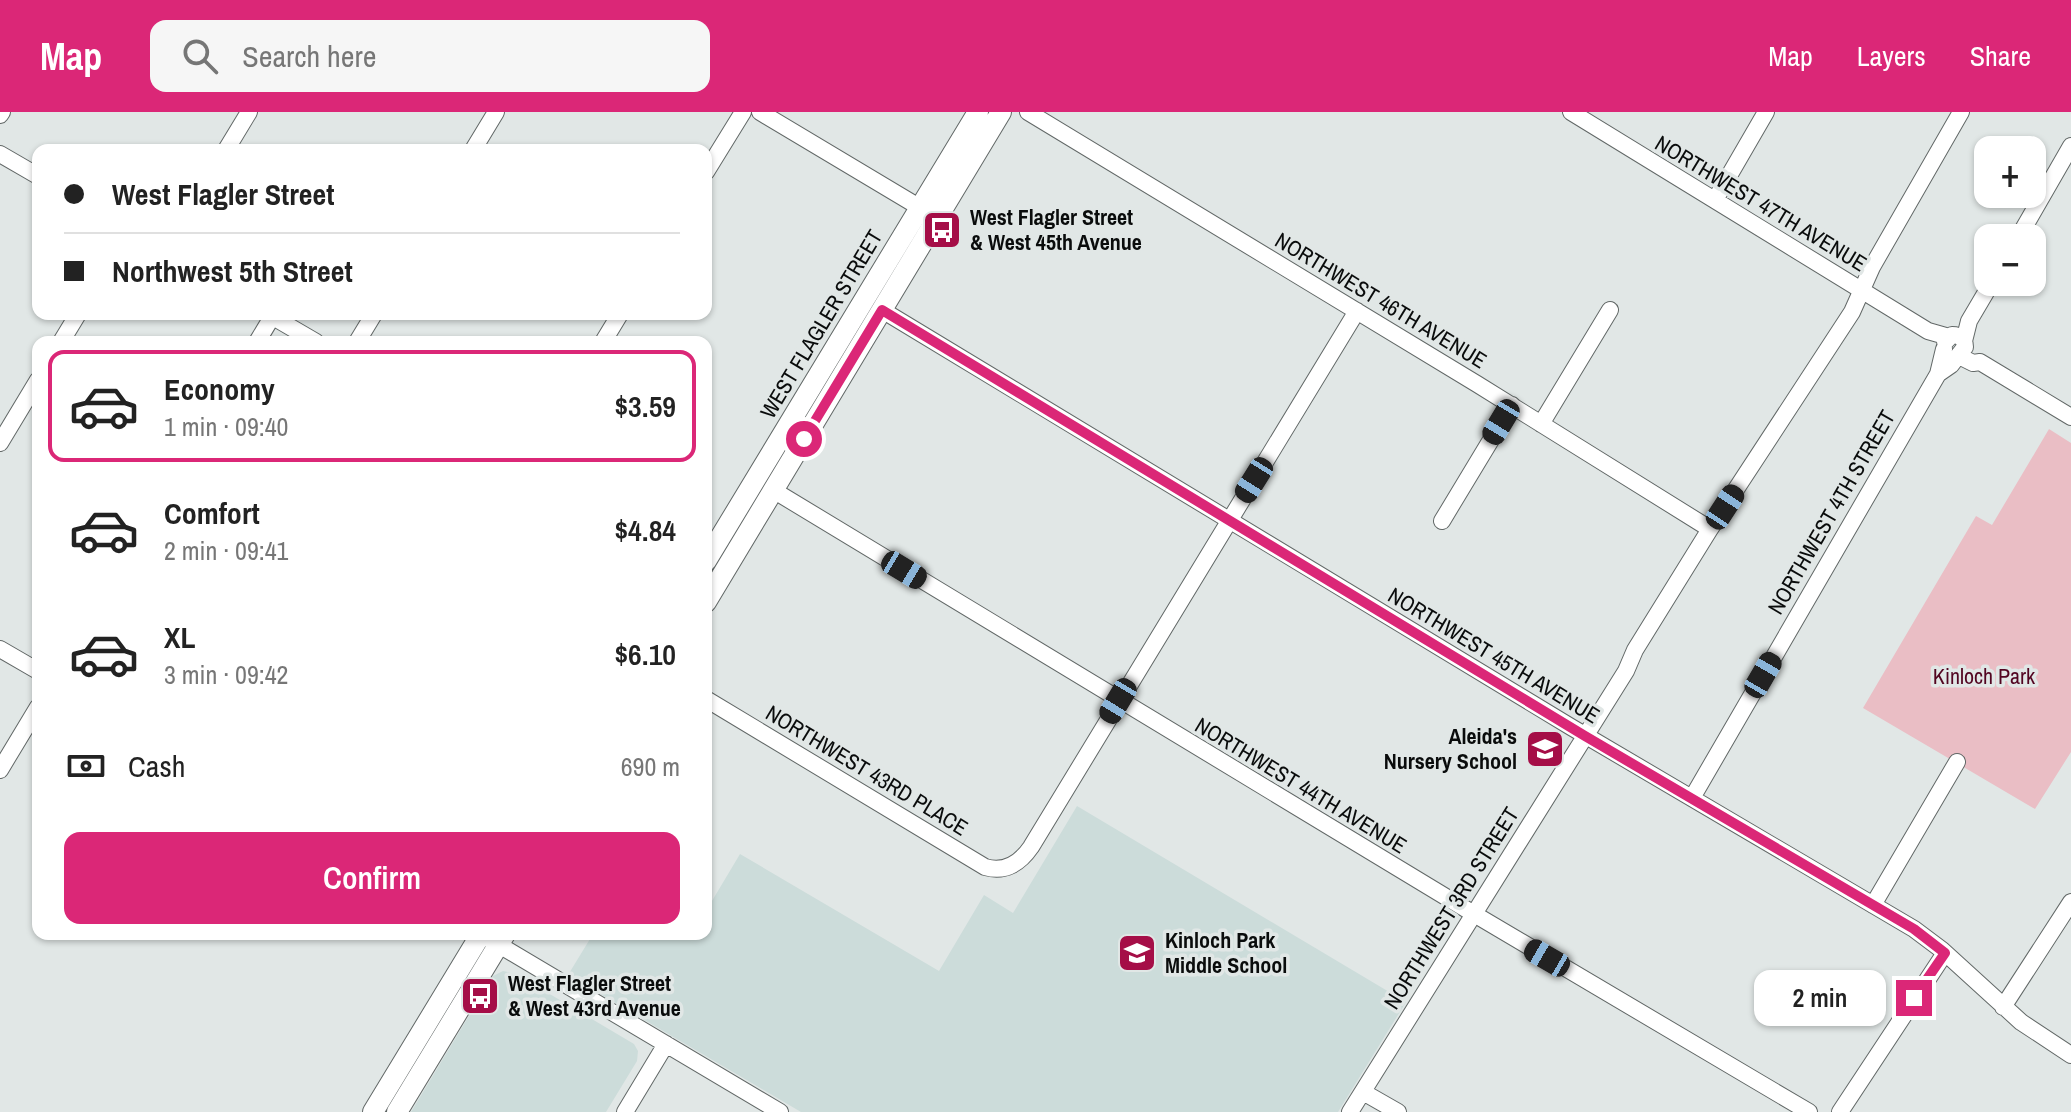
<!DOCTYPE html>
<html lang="en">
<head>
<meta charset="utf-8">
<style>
  :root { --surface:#fff; --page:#f6f6f6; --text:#222; --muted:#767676; --line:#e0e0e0; --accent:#db2777 }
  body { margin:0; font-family:"Archivo Narrow",sans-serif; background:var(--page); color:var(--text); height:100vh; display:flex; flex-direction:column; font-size:30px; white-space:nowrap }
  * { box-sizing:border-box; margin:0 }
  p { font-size:26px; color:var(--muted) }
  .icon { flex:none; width:44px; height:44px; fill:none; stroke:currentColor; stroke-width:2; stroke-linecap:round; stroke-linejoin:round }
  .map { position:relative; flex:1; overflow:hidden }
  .drawer { position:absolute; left:32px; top:224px; width:680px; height:604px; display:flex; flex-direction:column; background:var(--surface); border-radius:16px; box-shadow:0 2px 6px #0004 }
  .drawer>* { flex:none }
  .guide { position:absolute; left:32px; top:32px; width:680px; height:176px; border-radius:16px; box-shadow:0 2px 6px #0004; display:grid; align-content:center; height:176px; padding:0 32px; background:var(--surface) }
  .buttons { position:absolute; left:1974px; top:24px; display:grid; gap:16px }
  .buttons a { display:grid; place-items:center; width:72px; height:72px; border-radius:16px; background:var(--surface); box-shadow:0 2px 6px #0004; font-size:40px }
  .end { position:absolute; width:36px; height:36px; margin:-18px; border:10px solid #db2777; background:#fff; box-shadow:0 0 0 4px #fff }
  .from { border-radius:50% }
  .bubble { position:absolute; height:56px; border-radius:16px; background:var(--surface); box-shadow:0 2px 6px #0004; font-size:26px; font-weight:600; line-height:56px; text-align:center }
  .car { position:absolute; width:24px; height:48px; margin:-24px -12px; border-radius:10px; box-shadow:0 0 6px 2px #0007; background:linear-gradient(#222 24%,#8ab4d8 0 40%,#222 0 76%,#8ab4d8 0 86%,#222 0) }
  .guide b { display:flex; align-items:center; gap:28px; height:76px; font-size:30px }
  .guide b+b { border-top:2px solid var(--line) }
  .guide i { width:20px; height:20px; background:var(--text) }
  ul { padding:14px 0 0; list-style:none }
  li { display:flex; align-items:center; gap:24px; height:112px; margin:0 16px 12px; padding:0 16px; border:4px solid transparent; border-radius:16px }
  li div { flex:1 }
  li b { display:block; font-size:30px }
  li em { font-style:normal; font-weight:600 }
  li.selected { border-color:var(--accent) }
  li>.icon { width:72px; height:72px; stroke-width:1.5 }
  .pay { display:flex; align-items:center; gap:20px; height:88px; padding:0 32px; font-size:30px }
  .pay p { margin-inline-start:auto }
  .button { display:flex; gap:16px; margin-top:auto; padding:16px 32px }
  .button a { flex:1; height:92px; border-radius:16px; background:var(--accent); color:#fff; font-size:32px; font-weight:600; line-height:92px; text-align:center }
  header { display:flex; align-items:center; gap:48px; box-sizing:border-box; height:112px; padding:0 40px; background:var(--accent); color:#fff }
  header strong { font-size:38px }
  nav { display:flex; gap:44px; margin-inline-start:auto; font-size:28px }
  .search { width:560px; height:72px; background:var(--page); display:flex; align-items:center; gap:20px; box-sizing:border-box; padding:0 28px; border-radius:16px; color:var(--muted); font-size:30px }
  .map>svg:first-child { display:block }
</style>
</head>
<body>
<header>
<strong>Map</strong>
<div class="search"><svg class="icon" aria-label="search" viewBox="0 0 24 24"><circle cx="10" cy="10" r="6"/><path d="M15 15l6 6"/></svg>Search here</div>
<nav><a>Map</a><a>Layers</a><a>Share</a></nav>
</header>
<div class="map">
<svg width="2071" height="1000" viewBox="0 0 2071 1000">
  <rect width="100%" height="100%" fill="#e1e7e6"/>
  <!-- built -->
  <path fill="#ccdcda" d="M 1077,694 L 1406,890 L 1338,1000 L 801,1000 L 568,863 L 593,822 L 706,822 L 706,799 L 740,742 L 939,859 L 984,783 L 1013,801 Z
    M 503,859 L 516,862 L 634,932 L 638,939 L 637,949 L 606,1000 L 411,1000 L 493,864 Z"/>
  <!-- green -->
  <path fill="#eabec5" d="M 2049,317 L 2071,331 L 2071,640 L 2035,697 L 1863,596 L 1976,404 L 1992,413 Z"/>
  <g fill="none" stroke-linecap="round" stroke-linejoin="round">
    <defs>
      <path id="minor" d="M 760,0 L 929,101
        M 1028,0 L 1477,272 L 1710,417
        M 1571,0 L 1928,219 L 1949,225
        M 0,3 L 2,0
        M 226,38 L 249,0
        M 473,38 L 496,0
        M 0,42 L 38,64
        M 706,60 L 743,0
        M 1715,88 L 1766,0
        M 2018,126 L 2071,34
        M 882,198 L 1571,615 L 1914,817 L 1942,838 L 2021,910 L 2071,943
        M 268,202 L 316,230
        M 1964,229 L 1969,209 L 1992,170
        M 61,230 L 78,202
        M 257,230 L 272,205
        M 357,230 L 374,202
        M 603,230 L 620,202
        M 1959,244 L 1973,251 L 1980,250 L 2071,305
        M 1938,262 L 1951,253 L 1965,235 C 1965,227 1960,223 1952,223 L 1945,230
        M 1541,312 L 1610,198
        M 0,331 L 38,268
        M 773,378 L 1474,802 L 1809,1000
        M 1442,409 L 1512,293
        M 0,537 L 38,559
        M 706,587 L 985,755 C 1005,761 1020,751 1031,735 L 1357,199
        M 0,658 L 38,595
        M 1692,686 L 1938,262 L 1944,237
        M 1873,793 L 1957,650
        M 489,827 L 780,1000
        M 2003,895 L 2071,790
        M 1363,980 L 1398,1000
        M 625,1000 L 666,932
        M 1350,1000 L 1626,559 L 1635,538 L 1710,417 L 1852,200 L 1872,155 L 1961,0
        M 1840,1000 L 1945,841"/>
      <path id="major" d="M 706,449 L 978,0
        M 706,490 L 1001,0
        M 373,1000 L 481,822
        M 397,1000 L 505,822"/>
    </defs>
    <!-- minor casing -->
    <use href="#minor" stroke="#626867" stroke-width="18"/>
    <!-- major casing -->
    <use href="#major" stroke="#626867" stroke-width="22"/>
    <!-- minor -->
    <use href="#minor" stroke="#fff" stroke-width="16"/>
    <!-- major -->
    <use href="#major" stroke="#fff" stroke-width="20"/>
  </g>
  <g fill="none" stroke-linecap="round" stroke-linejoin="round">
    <!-- route -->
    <path stroke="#db2777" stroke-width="10" d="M 804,327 L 882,198 L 1585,624 L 1914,817 L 1945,841 L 1914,886"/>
  </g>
  <!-- icons -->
  <defs>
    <symbol id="bus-square" viewBox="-11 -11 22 22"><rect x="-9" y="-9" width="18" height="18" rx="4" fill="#a50e47" stroke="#e1e7e6"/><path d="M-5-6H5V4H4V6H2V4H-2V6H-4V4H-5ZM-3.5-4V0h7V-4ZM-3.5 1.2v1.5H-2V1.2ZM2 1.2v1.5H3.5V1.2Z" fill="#fff"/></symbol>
    <symbol id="school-square" viewBox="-11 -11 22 22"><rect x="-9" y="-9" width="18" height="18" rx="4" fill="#a50e47" stroke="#e1e7e6"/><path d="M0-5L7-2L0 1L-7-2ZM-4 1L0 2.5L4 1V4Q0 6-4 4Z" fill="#fff"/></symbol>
  </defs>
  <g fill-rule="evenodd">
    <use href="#bus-square" x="920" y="96" width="44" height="44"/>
    <use href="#school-square" x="1523" y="615" width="44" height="44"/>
    <use href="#school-square" x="1115" y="819" width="44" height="44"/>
    <use href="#bus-square" x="458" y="862" width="44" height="44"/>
  </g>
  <g text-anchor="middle" stroke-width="7" stroke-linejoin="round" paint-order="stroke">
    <!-- street labels -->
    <g font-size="22" fill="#0a0c0c" stroke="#e1e7e6">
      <text transform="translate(1761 91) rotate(31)" y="8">NORTHWEST 47TH AVENUE</text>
      <text transform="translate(1381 188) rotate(31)" y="8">NORTHWEST 46TH AVENUE</text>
      <text transform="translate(821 212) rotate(-59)" y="8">WEST FLAGLER STREET</text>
      <text transform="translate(1831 400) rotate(-60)" y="8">NORTHWEST 4TH STREET</text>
      <text transform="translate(1494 543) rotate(31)" y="8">NORTHWEST 45TH AVENUE</text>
      <text transform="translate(867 658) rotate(31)" y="8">NORTHWEST 43RD PLACE</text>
      <text transform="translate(1301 673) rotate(31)" y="8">NORTHWEST 44TH AVENUE</text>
      <text transform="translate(1451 796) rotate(-58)" y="8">NORTHWEST 3RD STREET</text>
    </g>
    <!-- poi labels -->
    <g font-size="22" font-weight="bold" fill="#0a0c0c" stroke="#e1e7e6" text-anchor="start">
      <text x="970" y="113">West Flagler Street<tspan x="970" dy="25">&amp; West 45th Avenue</tspan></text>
      <text x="1517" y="632" text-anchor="end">Aleida's<tspan x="1517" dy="25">Nursery School</tspan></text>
      <text x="1165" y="836">Kinloch Park<tspan x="1165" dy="25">Middle School</tspan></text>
      <text x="508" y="879">West Flagler Street<tspan x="508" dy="25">&amp; West 43rd Avenue</tspan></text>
    </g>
    <!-- park labels -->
    <g font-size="22" fill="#520521" stroke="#e1e7e6">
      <text x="1984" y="572">Kinloch Park</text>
    </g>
  </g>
</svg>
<div class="buttons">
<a>+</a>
<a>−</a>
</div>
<i class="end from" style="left:804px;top:327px"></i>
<i class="end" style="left:1914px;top:886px"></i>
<div class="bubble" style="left:1754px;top:858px;width:132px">2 min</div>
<i class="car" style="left:1501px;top:310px;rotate:211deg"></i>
<i class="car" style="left:1254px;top:368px;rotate:212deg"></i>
<i class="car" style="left:1725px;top:395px;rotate:33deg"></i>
<i class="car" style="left:904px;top:458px;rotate:121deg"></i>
<i class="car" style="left:1763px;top:563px;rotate:30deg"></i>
<i class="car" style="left:1118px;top:589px;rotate:211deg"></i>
<i class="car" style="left:1547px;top:846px;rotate:300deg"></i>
<div class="guide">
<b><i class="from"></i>West Flagler Street</b>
<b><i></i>Northwest 5th Street</b>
</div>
<section class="drawer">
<ul>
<li class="selected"><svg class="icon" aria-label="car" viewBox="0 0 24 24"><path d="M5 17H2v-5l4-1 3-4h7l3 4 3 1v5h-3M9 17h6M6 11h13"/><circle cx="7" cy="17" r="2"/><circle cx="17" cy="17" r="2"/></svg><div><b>Economy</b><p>1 min · 09:40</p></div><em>$3.59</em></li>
<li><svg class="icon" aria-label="car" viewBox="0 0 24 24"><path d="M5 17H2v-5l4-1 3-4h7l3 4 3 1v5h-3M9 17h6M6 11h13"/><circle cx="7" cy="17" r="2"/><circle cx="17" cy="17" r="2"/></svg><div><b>Comfort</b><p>2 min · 09:41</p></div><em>$4.84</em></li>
<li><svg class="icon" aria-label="car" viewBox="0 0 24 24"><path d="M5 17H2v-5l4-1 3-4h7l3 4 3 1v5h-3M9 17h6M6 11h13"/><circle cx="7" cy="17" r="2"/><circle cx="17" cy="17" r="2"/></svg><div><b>XL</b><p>3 min · 09:42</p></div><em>$6.10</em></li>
</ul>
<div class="pay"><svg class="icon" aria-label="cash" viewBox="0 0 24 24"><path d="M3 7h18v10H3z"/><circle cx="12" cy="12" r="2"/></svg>Cash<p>690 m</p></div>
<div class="button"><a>Confirm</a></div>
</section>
</div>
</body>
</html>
